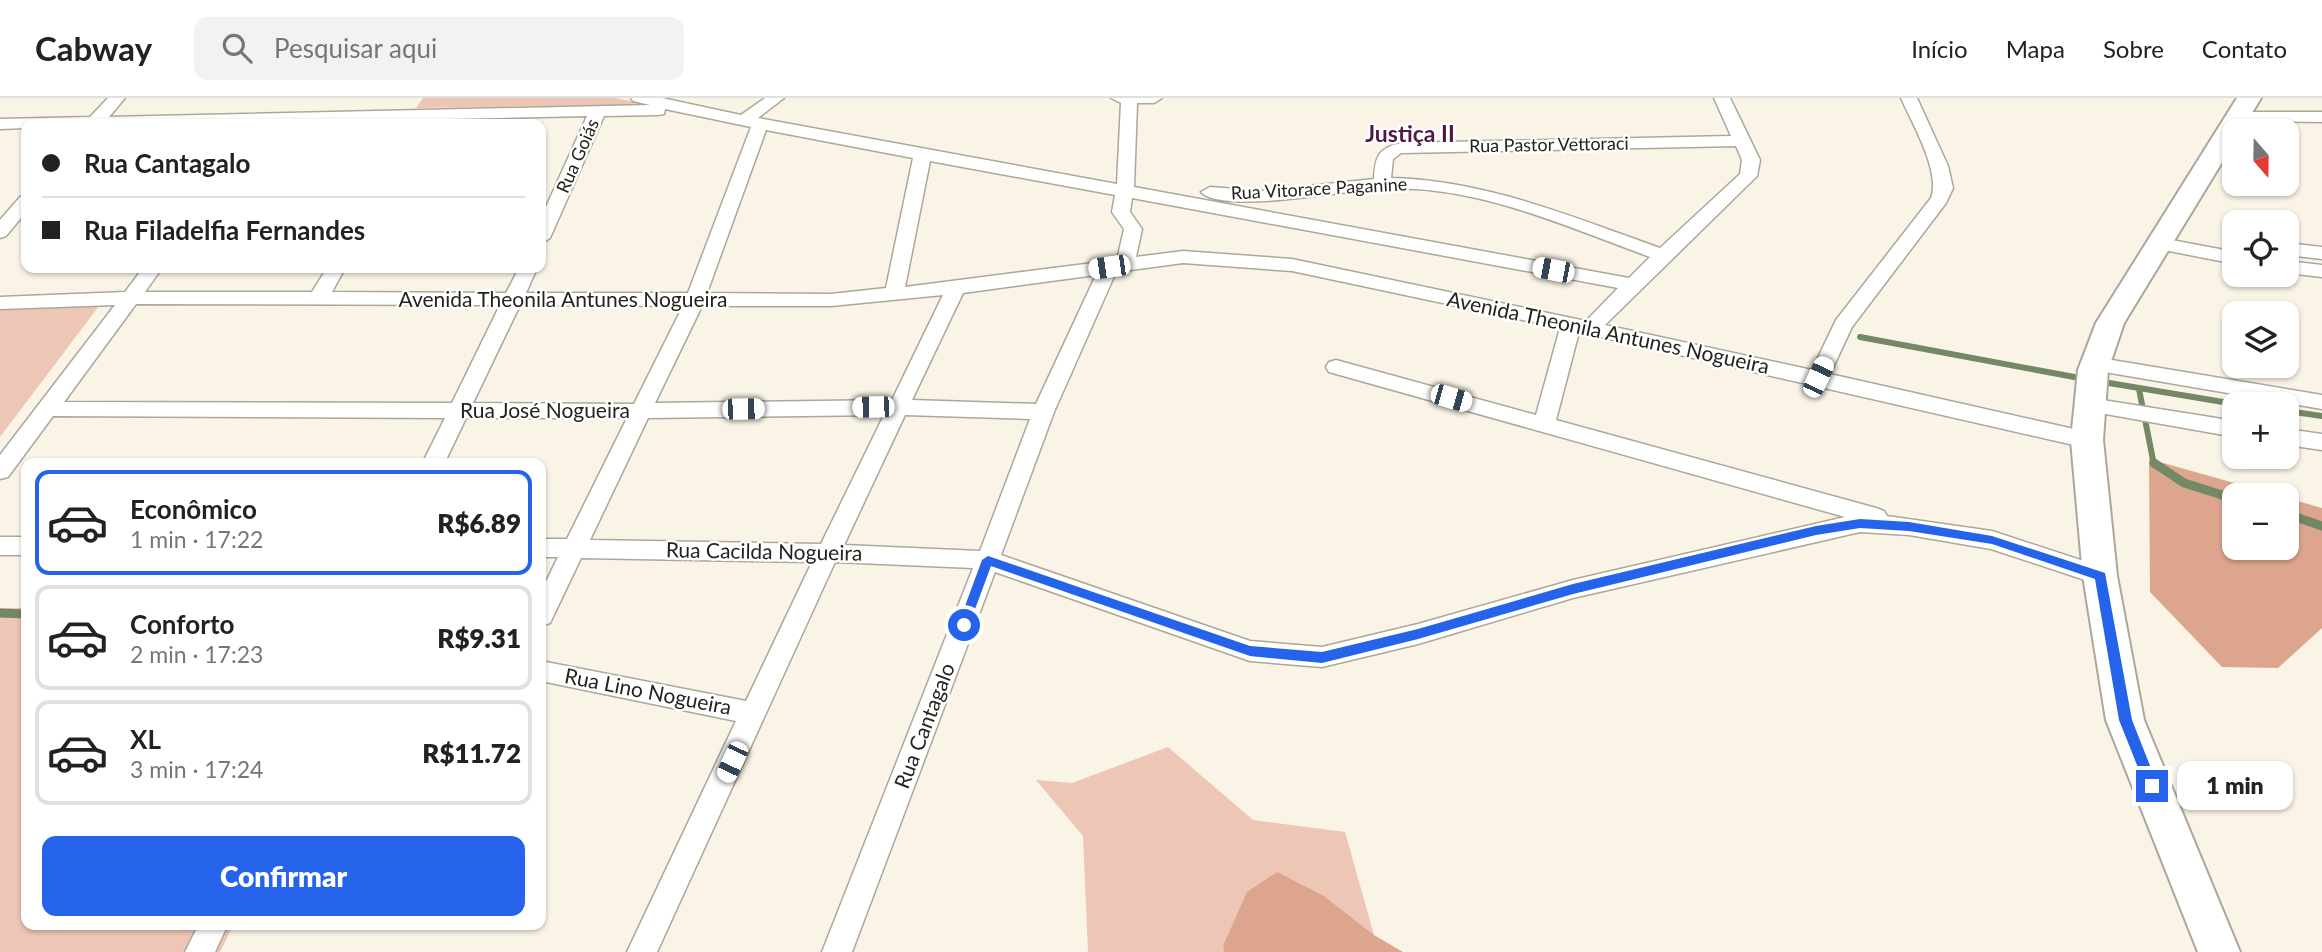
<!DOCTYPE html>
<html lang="pt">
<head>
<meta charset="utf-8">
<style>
  :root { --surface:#fff; --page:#f2f2f2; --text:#222; --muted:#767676; --line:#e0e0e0; --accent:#2563eb }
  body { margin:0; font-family:Lato,sans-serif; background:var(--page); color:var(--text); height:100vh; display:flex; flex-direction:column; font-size:26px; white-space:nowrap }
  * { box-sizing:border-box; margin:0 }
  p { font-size:23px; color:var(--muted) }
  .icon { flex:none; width:38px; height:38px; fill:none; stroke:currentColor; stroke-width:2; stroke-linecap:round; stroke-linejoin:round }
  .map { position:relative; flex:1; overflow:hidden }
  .sheet { position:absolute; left:21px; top:360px; width:525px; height:472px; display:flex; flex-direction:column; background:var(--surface); border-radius:14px; box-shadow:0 2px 5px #0004 }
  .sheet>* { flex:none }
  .hud { position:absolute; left:21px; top:21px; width:525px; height:154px; border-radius:14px; box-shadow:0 2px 5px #0004; display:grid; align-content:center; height:154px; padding:0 21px; background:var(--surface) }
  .needle { width:46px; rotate:160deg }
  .controls { position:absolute; left:2222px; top:21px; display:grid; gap:14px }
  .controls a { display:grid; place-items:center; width:77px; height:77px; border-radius:14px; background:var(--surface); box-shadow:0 2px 5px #0004; font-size:35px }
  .end { position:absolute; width:32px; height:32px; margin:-16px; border:9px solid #2563eb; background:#fff; box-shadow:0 0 0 4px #fff }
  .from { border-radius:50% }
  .bubble { position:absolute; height:49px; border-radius:14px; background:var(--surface); box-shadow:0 2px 5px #0004; font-size:23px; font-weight:800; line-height:49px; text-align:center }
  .car { position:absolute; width:21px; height:42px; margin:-21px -10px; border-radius:9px; box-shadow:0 0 5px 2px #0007; background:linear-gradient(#fff 24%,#345 0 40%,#fff 0 76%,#345 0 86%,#fff 0) }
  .hud b { display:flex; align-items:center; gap:24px; height:66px; font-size:26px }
  .hud b+b { border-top:2px solid var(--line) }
  .hud i { width:18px; height:18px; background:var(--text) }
  ul { padding:12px 0 0; list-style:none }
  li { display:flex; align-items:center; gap:21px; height:105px; margin:0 14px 10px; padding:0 7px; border:4px solid var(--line); border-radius:14px }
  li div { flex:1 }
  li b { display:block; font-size:26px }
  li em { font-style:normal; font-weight:800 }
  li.on { border-color:var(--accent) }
  li>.icon { width:63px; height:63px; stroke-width:1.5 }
  .action { display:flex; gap:14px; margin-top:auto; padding:14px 21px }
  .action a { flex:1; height:80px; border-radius:14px; background:var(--accent); color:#fff; font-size:28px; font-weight:800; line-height:80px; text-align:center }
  header { display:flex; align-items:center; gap:42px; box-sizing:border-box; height:98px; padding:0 35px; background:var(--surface); border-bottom:2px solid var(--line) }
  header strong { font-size:33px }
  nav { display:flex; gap:38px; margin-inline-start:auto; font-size:24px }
  .search { width:490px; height:63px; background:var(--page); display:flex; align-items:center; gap:18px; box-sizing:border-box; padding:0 24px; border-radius:14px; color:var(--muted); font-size:26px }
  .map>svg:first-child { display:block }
</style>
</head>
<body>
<header>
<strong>Cabway</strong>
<div class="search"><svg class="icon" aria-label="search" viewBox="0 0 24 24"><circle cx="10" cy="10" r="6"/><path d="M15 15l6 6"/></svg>Pesquisar aqui</div>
<nav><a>Início</a><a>Mapa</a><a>Sobre</a><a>Contato</a></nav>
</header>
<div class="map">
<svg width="2322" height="854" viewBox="0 0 2322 854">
  <rect width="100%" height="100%" fill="#f9f4e6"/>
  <!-- green -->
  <path fill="#edc6b5" d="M 423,0 L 615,0 L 652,7 L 416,10 Z
    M 105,200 L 0,339 L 0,205 Z
    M 0,510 L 26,510 L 26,828 L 233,828 L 220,854 L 0,854 Z
    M 1168,649 L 1253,722 L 1345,734 L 1374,837 L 1324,798 L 1223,847 L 1224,854 L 1088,854 L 1083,738 L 1036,682 L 1072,685 Z"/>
  <!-- forest -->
  <path fill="#dda58d" d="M 2149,361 L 2277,397 L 2235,397 L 2235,450 L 2287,450 L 2287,400 L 2322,410 L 2322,530 L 2278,570 L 2222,569 L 2150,494 Z
    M 1277,774 L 1324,798 L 1374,837 L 1403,854 L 1224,854 L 1223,848 L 1247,794 Z"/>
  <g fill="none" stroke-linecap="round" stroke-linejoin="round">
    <!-- stream-far1 -->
    <path stroke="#738865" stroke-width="6" d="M 1860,239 L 2085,281
      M 2097,283 L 2235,306
      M 2139,291 L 2154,367
      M 2287,313 L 2322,318"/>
    <!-- stream -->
    <path stroke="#738865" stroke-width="9" d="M 2154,365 L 2184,385 L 2235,401
      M 2287,416 L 2322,428
      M 0,515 L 26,516"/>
    <defs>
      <path id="minor" d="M 108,0 L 125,0 L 109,19 L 650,7 L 633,3 L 631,0 L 662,0 L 741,17 L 765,0 L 784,0 L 758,20 L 1117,86 L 1121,5 L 1111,0 L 1162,0 L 1154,5 L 1137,5 L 1134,89 L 1629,180 L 1650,159 C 1575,132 1497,96 1416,91 C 1373,89 1331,97 1289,101 C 1271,103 1213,108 1201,94 L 1210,89 L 1261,93 L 1374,81 C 1375,59 1378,50 1401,45 L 1731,38 L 1714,0 L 1730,0 L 1760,62 L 1757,78 L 1605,227 L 1812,272 L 1836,222 L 1931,100 C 1941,74 1912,25 1901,0 L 1917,0 L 1948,68 L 1953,90 L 1946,105 L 1852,229 L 1830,276 L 2087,334 L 2095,337 L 2098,342 L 2095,347 L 2087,350 L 1579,234 L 1556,322 L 1876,410 L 1884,413 L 1887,418 L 1992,433 L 2108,471 L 2112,478 L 2108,485 L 2100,487 L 1991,451 L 1909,437 L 1860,434 L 1573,500 L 1418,546 L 1322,569 L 1250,563 L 995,474 L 852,854 L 822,854 L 973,470 L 835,464 L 657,854 L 627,854 L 736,623 L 541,583 L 541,563 L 746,603 L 812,464 L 581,460 L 550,525 L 541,528 L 541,494 L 558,459 L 541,459 L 541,441 L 567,441 L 627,320 L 466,320 L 444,366 L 422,366 L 445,320 L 53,318 L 8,379 L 0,381 L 0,357 L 115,207 L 0,211 L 0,199 L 125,194 L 143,170 L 162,170 L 145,194 L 312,194 L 327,170 L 345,170 L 332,194 L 506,195 L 519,170 L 537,170 L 526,195 L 688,195 L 751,29 L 665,11 L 664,16 L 658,17 L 604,18 L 550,140 L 541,146 L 541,120 L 587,18 L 223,26 L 26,26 L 26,30 L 0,31 L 0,21 L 90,19 ZM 766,32 L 913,60 L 886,190 L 831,196 L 707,195 ZM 1736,48 L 1742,62 L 1740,76 L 1660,150 C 1572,119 1485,82 1391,80 L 1393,61 L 1401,55 ZM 930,63 L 1115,97 L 1112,114 L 1124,131 L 1117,162 L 905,189 ZM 1132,100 L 1618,190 L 1586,223 L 1292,161 L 1183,153 L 1136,159 L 1142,131 L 1130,114 ZM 1183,165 L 1292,173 L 1560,230 L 1536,317 L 1336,262 L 1329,264 L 1326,269 L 1329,274 L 1845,419 L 1573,482 L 1418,526 L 1322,549 L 1250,543 L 1001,457 L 1054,314 L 1116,174 ZM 1096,177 L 1036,306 L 912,302 L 963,195 ZM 943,197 L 892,302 L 655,305 L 702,208 L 831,208 ZM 136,206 L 500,207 L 452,305 L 64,304 ZM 520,207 L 683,208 L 634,306 L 473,305 ZM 884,317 L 821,446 L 590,442 L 648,320 ZM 905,317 L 1030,321 L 980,453 L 844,447 Z
        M 2239,14 L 2322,14 L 2322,24 L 2233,23 L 2231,19 Z
        M 26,98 L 26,114 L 6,138 L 0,140 L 0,122 L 20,99 Z
        M 2161,140 L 2235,154 L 2235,166 L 2154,150 L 2152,146 L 2154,142 Z
        M 2287,145 L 2322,149 L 2322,161 L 2287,157 Z
        M 2287,163 L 2322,167 L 2322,179 L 2287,175 Z
        M 2094,259 L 2322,297 L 2322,311 L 2087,271 L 2084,266 L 2087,261 Z
        M 2090,300 L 2235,323 L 2235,339 L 2083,312 L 2080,307 L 2083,302 Z
        M 2287,331 L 2322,336 L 2322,352 L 2287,347 Z
        M 0,439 L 26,439 L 26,457 L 0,457 Z
        M 198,828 L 227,828 L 215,854 L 185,854 Z"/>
      <path id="secondary" d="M 2237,0 L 2261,0 L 2241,33 L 2235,33 L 2235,43 L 2124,225 L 2108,272 L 2103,342 L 2117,478 L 2144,622 L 2240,854 L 2198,854 L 2106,622 L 2083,478 L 2071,342 L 2078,272 L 2096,225 Z"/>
    </defs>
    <!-- minor casing -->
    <use href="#minor" stroke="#aca79a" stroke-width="3"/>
    <!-- secondary casing -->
    <use href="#secondary" stroke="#aca79a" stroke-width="4"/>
    <!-- minor -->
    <use href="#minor" fill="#fff" fill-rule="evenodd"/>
    <!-- secondary -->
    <use href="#secondary" fill="#fff" fill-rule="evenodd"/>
  </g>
  <!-- route -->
  <path fill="#2563eb" d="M 1860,421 L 1909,424 L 1992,438 L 2105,475 L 2132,622 L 2158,688 L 2156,692 L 2147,692 L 2119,622 L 2095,481 L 1992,446 L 1909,433 L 1860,430 L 1816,437 L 1573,496 L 1418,541 L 1322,565 L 1250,558 L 991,468 L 968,530 L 964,532 L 958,527 L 982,462 L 988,458 L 1250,548 L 1322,554 L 1418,531 L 1573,486 L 1816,428 Z"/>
  <g text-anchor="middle" stroke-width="5" stroke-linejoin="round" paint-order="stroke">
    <!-- far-street labels -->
    <g font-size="18" fill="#25231e" stroke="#fff">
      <text transform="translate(1549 47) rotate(-1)" y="6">Rua Pastor Vettoraci</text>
      <text transform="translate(578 58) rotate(-66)" y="6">Rua Goiás</text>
      <text transform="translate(1319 91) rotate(-3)" y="6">Rua Vitorace Paganine</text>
    </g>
    <!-- street labels -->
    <g font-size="21" fill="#25231e" stroke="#fff">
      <text x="563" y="209">Avenida Theonila Antunes Nogueira</text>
      <text transform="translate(1608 235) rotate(12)" y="7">Avenida Theonila Antunes Nogueira</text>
      <text x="545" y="320">Rua José Nogueira</text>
      <text transform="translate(764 454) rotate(1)" y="7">Rua Cacilda Nogueira</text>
      <text transform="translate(648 594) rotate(11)" y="7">Rua Lino Nogueira</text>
      <text transform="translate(925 628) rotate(-69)" y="7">Rua Cantagalo</text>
    </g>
    <!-- far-district labels -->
    <g font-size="23" font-weight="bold" fill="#501944" stroke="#fff">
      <text x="1410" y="44">Justiça II</text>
    </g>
  </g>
</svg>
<div class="controls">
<a><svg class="needle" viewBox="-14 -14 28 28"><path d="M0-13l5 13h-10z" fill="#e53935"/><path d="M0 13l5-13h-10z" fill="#767676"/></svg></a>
<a><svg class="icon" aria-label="locate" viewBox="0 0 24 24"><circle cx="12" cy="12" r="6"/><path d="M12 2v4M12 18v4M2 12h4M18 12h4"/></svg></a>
<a><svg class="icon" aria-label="layers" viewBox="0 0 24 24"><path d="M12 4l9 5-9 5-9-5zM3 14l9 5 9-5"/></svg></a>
<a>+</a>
<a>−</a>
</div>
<i class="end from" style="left:964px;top:527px"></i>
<i class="end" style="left:2152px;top:688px"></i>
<div class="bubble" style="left:2177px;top:663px;width:116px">1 min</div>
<i class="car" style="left:1109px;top:169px;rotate:262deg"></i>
<i class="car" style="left:1553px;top:172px;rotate:281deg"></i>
<i class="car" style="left:1818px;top:279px;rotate:25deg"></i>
<i class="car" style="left:1451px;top:300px;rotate:106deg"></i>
<i class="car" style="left:873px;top:309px;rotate:269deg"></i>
<i class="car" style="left:743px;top:311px;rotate:89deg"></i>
<i class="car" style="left:732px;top:664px;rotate:205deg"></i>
<div class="hud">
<b><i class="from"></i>Rua Cantagalo</b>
<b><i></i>Rua Filadelfia Fernandes</b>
</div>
<section class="sheet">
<ul>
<li class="on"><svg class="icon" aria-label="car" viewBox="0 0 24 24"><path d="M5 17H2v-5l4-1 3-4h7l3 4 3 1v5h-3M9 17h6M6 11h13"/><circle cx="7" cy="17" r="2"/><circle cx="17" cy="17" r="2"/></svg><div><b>Econômico</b><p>1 min · 17:22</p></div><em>R$6.89</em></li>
<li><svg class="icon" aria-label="car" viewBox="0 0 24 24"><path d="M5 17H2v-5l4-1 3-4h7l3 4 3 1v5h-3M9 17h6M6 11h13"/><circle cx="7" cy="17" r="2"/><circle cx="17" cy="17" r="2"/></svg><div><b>Conforto</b><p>2 min · 17:23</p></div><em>R$9.31</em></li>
<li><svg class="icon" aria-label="car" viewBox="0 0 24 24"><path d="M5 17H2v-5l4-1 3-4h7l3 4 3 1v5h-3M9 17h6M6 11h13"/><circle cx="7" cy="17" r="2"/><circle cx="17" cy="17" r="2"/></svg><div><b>XL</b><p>3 min · 17:24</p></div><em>R$11.72</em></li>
</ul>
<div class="action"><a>Confirmar</a></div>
</section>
</div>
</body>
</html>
